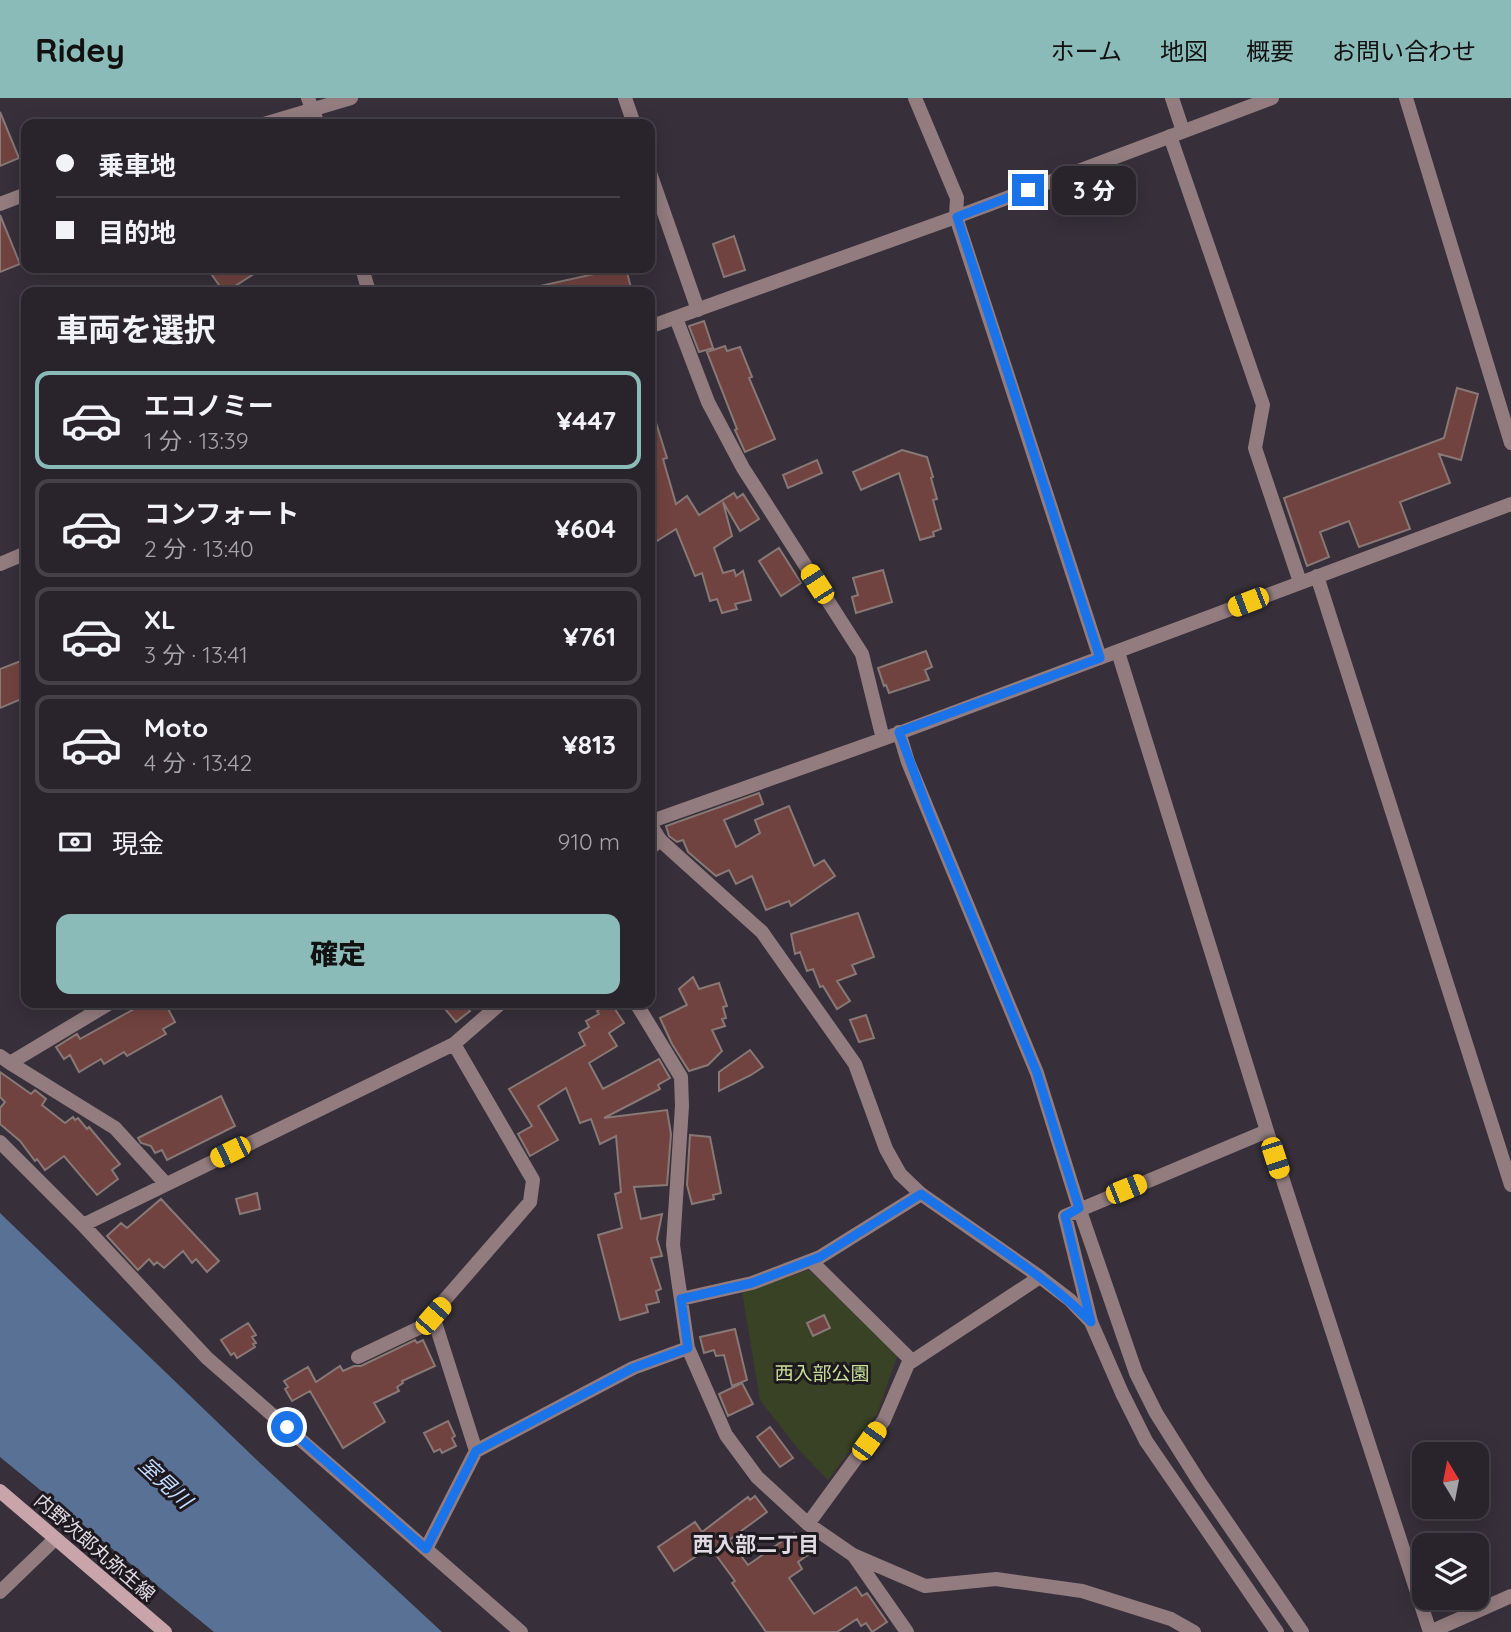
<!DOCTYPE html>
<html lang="ja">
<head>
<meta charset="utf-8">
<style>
  :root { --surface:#29242c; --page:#353038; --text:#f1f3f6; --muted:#a5a4a9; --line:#454148; --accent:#8bbbb9 }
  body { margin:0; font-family:Quicksand,"Noto Sans JP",sans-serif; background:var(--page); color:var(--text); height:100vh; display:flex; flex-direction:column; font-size:26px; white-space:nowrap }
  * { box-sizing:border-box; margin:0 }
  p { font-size:23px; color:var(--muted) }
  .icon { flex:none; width:38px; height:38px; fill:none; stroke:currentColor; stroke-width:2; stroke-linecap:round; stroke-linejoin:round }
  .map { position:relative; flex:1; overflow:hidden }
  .panel { position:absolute; left:21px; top:189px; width:634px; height:721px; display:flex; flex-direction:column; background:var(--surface); border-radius:14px; box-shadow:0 4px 18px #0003,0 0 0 2px var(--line) }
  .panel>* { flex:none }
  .guide { position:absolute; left:21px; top:21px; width:634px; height:154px; border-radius:14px; box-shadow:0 4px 18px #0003,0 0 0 2px var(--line); display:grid; align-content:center; height:154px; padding:0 35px; background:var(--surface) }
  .needle { width:46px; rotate:350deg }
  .fabs { position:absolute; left:1412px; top:1344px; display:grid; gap:14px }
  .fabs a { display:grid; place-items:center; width:77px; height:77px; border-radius:14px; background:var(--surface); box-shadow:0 4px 18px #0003,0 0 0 2px var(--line); font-size:35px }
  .end { position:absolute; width:32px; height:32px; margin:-16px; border:9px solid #1a73e8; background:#fff; box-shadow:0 0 0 4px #fff }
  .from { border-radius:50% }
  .bubble { position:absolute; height:49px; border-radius:14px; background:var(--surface); box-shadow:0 4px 18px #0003,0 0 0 2px var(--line); font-size:23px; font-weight:800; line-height:49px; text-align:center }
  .car { position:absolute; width:21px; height:42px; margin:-21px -10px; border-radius:9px; box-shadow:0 0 5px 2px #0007; background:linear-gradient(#f5c518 24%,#345 0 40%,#f5c518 0 76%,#345 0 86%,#f5c518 0) }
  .guide b { display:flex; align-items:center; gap:24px; height:66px; font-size:26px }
  .guide b+b { border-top:2px solid var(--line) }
  .guide i { width:18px; height:18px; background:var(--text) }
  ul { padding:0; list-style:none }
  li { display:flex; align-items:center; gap:21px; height:98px; margin:0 14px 10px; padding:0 21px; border:4px solid var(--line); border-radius:14px }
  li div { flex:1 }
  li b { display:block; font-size:26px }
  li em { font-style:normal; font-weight:800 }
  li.active { border-color:var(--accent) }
  li>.icon { width:63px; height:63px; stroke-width:1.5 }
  h2 { padding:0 35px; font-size:32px; line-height:84px }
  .pay { display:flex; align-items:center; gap:18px; height:77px; padding:0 35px; font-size:26px }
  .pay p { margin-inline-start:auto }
  .action { display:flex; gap:14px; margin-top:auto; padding:14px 35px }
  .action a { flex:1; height:80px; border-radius:14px; background:var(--accent); color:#111; font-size:28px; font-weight:800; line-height:80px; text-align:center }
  header { display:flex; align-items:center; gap:42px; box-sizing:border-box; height:98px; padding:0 35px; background:var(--accent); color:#111 }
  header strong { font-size:33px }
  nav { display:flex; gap:38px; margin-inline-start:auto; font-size:24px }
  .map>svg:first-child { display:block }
</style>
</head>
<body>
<header>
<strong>Ridey</strong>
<nav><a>ホーム</a><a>地図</a><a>概要</a><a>お問い合わせ</a></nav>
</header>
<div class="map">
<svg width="1511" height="1534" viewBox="0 0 1511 1534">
  <rect width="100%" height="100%" fill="#37303a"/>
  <!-- green -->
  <path fill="#394224" d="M 809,1172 L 898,1256 L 877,1316 L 828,1382 L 799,1352 L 760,1302 L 742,1193 Z"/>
  <!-- water -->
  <path fill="#587195" d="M 0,1115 L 260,1365 L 442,1534 L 214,1534 L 0,1359 Z"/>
  <!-- building -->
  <path fill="#714340" stroke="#887876" stroke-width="2" d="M 0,14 L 19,60 L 0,68 Z
    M 0,117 L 20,166 L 0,174 Z
    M 734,138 L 745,172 L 724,179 L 713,146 Z
    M 207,170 L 263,170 L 226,194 L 224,194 Z
    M 621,170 L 626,170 L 632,194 L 541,194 L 540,188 Z
    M 704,223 L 713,250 L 699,254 L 689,228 Z
    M 725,248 L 727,253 L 740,249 L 752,279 L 749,280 L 775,341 L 745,354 L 735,332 L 737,331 L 707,254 Z
    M 1457,290 L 1478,296 L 1461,362 L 1439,356 L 1450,385 L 1400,404 L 1410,431 L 1359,449 L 1349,423 L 1320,434 L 1329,459 L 1307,468 L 1284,400 L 1444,340 Z
    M 653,315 L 667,360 L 663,361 L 676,406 L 687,398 L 699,417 L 734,395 L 737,400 L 743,396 L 759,421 L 740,433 L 723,404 L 732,438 L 714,450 L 723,475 L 734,472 L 736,478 L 743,473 L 751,502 L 735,506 L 737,511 L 722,515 L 717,501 L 710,503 L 702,475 L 695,478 L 676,431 L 649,448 L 649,316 Z
    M 902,352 L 927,359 L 933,379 L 931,380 L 937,401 L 933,402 L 941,431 L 933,434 L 934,438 L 920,442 L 899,375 L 861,392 L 853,374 Z
    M 817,362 L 822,375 L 788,390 L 783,377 Z
    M 779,450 L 801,485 L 781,498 L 759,463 Z
    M 883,472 L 892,504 L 856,515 L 852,499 L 858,497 L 853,480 Z
    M 926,553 L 932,569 L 925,572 L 929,582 L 889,595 L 886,587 L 884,588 L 878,570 Z
    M 26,561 L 26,599 L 0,610 L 0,571 Z
    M 759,695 L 763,706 L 724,722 L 736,749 L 760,735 L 755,722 L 789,708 L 814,768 L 824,762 L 835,778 L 791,808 L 789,803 L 766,812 L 752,778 L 736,786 L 729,772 L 716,778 L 688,754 L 683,742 L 677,744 L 669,738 L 666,728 Z
    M 858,815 L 874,859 L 852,867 L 856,876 L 837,883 L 850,903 L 837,911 L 823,888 L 820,889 L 813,871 L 807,873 L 800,854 L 795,856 L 791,836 Z
    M 693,879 L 699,891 L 719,885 L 727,908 L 723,909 L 726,920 L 722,921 L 725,928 L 712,932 L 722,953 L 708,967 L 689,973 L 672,946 L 660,920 L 687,907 L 679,891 Z
    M 145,905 L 165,905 L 175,924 L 163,931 L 166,936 L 127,958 L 124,954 L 104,966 L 101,961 L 79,974 L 70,957 L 64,961 L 56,949 L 77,936 L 80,941 Z
    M 440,905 L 463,905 L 470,913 L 456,924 Z
    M 611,905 L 624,925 L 609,935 L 617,948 L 589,965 L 603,991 L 659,961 L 670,980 L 658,987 L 660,991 L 604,1020 L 667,1012 L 671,1036 L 667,1087 L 634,1089 L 641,1121 L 662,1116 L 657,1141 L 662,1158 L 651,1160 L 661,1191 L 656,1193 L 659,1204 L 646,1207 L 648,1214 L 620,1222 L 598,1137 L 622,1130 L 615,1096 L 621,1094 L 616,1038 L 600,1046 L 591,1021 L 580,1025 L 566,990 L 538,1008 L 558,1042 L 530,1058 L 518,1036 L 532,1028 L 509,991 L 585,947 L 579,935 L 589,929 L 586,923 L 599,916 L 597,913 Z
    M 866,917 L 874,940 L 859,944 L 850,922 Z
    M 750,952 L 763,969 L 751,977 L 719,993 L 719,974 Z
    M 0,974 L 31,996 L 35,992 L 46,1001 L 42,1007 L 65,1025 L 73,1019 L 75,1022 L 78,1020 L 87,1031 L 89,1029 L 120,1066 L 112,1072 L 118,1081 L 97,1097 L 64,1058 L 45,1072 L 37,1061 L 35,1063 L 20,1043 L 0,1026 L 0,1010 L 5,1004 L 0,999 Z
    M 221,998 L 235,1028 L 167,1062 L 162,1052 L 155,1055 L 151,1048 L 141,1045 L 138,1040 Z
    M 690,1037 L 710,1039 L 721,1095 L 713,1097 L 714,1101 L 692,1106 L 687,1087 Z
    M 257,1095 L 260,1111 L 240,1116 L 236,1101 Z
    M 161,1101 L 219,1163 L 207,1174 L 196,1161 L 192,1165 L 183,1153 L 164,1170 L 157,1164 L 154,1167 L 149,1161 L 138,1172 L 107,1138 L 121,1125 L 127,1130 Z
    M 824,1217 L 830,1230 L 813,1238 L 807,1225 Z
    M 248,1225 L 256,1237 L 252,1239 L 256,1245 L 253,1246 L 255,1249 L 237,1260 L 234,1255 L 231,1257 L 221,1242 Z
    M 735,1231 L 747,1282 L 732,1288 L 724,1257 L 716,1258 L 714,1252 L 704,1255 L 700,1239 Z
    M 415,1242 L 417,1245 L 423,1242 L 435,1268 L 402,1283 L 403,1285 L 397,1289 L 399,1293 L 374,1305 L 385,1324 L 343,1350 L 310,1293 L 292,1303 L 285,1291 L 288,1289 L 284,1283 L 308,1269 L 316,1284 L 340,1268 L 343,1273 L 354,1268 L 361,1268 Z
    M 742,1285 L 753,1306 L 728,1318 L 719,1296 Z
    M 448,1323 L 455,1338 L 452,1340 L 456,1348 L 442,1355 L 440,1351 L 434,1354 L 424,1335 Z
    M 770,1329 L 793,1360 L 780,1369 L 757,1339 Z
    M 755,1398 L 767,1414 L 729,1442 L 748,1467 L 794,1435 L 800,1443 L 806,1439 L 815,1452 L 798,1464 L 802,1471 L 789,1480 L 814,1516 L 856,1489 L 862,1498 L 867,1495 L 887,1524 L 872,1534 L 866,1525 L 861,1528 L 857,1521 L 837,1534 L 766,1534 L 732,1485 L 735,1483 L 710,1449 L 674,1473 L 658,1449 L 695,1424 L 702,1434 L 748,1399 L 750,1402 Z"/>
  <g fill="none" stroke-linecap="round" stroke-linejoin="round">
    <!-- minor -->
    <path stroke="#927c7f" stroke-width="14" d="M 625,0 L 634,26
      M 915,0 L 957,100 L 956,119 L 1100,560
      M 1172,0 L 1183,33
      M 1406,0 L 1511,345
      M 264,26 L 351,0
      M 1170,38 L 1263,307 L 1255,350 L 1300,484
      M 649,72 L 698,212
      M 0,106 L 26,96
      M 676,220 L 708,304 L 743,370 L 862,556 L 883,641
      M 0,466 L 26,455
      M 1317,478 L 1511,1087
      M 1118,554 L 1267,1033 L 1430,1534
      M 899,634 L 908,664 L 1037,975 L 1079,1110 L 1136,1275 L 1156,1315 L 1200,1385 L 1302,1534
      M 649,724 L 883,641 L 1511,406
      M 649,751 L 660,742
      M 636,905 L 681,979 L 682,1008 L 673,1147 L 688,1250 L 726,1337 L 757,1379 L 808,1426 L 853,1457 L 925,1488 L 996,1481 L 1082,1493 L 1171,1521 L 1194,1534
      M 0,958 L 10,965 L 110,905
      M 10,965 L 115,1030 L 166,1086
      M 0,1044 L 83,1127 L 207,1260 L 521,1534
      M 83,1127 L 454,946 L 501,905
      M 811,1163 L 912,1263
      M 681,1201 L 752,1185 L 820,1159 L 921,1096
      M 433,1218 L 476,1353
      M 1091,1224 L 1065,1118 L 1267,1033
      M 358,1259 L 421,1229 L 530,1104 L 533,1082 L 454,946
      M 808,1426 L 884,1322 L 908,1266 L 1040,1179
      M 426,1451 L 476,1353 L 633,1270 L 688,1250
      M 854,1458 L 907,1534"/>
    <!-- tertiary -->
    <path stroke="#927c7f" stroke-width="14" d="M 308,0 L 318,26
      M 362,170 L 369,194
      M 649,229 L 956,119 L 1272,0
      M 649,724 L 660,742 L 762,834 L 855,966 L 886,1051 L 900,1076 L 921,1096 L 1040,1179 L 1070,1202 L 1091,1224 L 1122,1295 L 1146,1343 L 1277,1534
      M 0,1494 L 54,1442
      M 1430,1534 L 1511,1498"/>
    <!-- secondary -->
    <path stroke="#c9a4aa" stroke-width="14" d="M 0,1393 L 165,1534"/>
  </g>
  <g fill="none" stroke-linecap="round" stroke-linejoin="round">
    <!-- route -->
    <path stroke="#1a73e8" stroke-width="9" d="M 287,1329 L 426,1451 L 476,1353 L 633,1270 L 688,1250 L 681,1201 L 752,1185 L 820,1159 L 921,1096 C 979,1137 1041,1174 1091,1224 L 1065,1118 L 1079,1110 L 1037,975 L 928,712 L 899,634 L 1100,560 L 957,119 L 1028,92"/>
  </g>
  <g text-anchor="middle" stroke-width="6" stroke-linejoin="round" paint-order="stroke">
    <!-- park labels -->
    <g font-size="19" fill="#cadf9a" stroke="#1d191e">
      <text x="822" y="1282">西入部公園</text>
    </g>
    <!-- street labels -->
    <g font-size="19" fill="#e0dbe2" stroke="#1d191e">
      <text transform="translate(95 1449) rotate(41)" y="7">内野次郎丸弥生線</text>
    </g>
    <!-- water labels -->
    <g font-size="21" font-style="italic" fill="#c2dbff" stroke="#1d191e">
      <text transform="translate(165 1385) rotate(43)" y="7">室見川</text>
    </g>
    <!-- neighbourhood labels -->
    <g font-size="21" font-weight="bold" fill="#e0dbe2" stroke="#1d191e">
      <text x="756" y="1454">西入部二丁目</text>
    </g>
  </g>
</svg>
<div class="fabs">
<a><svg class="needle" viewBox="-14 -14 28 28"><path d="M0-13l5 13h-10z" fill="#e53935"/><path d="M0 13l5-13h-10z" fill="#a5a4a9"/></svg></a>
<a><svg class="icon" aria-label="layers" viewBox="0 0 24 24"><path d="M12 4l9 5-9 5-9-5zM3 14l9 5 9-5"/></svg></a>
</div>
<i class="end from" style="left:287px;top:1329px"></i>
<i class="end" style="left:1028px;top:92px"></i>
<div class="bubble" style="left:1052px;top:68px;width:84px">3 分</div>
<i class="car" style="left:817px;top:486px;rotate:327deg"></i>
<i class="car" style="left:1248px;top:504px;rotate:249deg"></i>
<i class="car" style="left:230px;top:1054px;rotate:244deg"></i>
<i class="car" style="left:1275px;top:1060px;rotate:162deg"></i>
<i class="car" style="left:1126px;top:1091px;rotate:68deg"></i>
<i class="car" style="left:433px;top:1218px;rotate:41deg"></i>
<i class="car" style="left:869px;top:1343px;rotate:36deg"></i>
<div class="guide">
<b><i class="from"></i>乗車地</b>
<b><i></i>目的地</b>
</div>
<section class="panel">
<h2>車両を選択</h2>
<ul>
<li class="active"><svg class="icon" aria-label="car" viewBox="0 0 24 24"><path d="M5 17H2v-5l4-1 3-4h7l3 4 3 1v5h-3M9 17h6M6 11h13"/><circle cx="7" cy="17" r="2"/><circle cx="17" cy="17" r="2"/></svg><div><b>エコノミー</b><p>1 分 · 13:39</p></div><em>¥447</em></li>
<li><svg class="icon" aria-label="car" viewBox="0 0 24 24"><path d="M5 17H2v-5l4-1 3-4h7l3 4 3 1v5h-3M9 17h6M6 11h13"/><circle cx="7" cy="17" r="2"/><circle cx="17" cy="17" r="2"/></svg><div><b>コンフォート</b><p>2 分 · 13:40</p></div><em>¥604</em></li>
<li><svg class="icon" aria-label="car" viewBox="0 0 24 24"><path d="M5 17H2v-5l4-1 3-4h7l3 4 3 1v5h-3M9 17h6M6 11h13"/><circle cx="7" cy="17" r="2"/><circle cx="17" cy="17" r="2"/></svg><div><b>XL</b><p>3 分 · 13:41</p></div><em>¥761</em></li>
<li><svg class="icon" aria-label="car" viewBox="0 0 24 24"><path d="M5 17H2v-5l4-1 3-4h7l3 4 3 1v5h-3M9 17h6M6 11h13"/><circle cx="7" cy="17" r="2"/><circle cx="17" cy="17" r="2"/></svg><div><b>Moto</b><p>4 分 · 13:42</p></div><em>¥813</em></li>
</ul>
<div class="pay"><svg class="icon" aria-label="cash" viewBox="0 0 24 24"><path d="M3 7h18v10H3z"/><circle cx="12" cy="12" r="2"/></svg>現金<p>910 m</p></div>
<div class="action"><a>確定</a></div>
</section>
</div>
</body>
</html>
